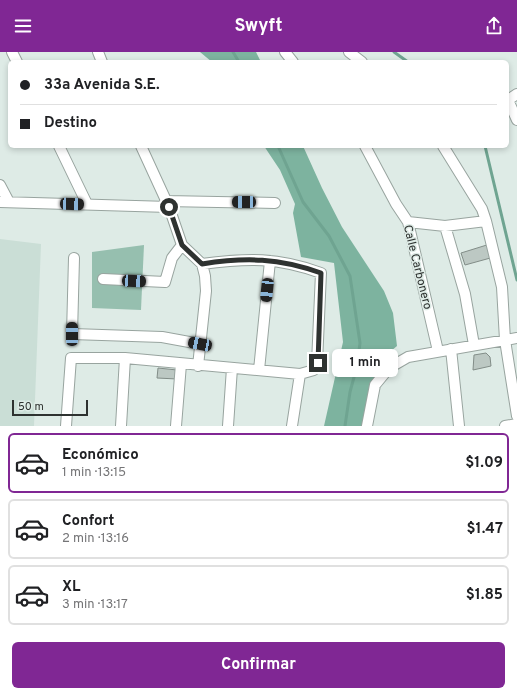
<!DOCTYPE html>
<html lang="es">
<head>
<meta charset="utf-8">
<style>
  :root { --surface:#fff; --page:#f6f6f6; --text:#202124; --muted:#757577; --line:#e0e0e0; --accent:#802794 }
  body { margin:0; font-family:Overpass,sans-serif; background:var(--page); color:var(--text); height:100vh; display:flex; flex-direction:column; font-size:15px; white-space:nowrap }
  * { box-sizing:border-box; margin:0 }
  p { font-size:13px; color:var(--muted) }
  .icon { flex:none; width:22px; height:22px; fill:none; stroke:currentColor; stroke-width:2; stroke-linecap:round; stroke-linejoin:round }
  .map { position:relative; height:374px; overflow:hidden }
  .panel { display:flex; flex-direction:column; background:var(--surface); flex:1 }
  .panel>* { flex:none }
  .top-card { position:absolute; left:8px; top:8px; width:501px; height:88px; border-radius:6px; box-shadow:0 2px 6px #0003; display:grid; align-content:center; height:88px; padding:0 12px; background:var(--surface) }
  .scale { position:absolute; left:12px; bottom:10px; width:76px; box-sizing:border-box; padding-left:4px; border:2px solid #2e3230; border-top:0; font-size:11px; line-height:14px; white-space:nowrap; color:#2e3230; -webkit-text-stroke:3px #deebe6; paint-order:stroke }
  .end { position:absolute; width:18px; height:18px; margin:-9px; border:5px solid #2e3230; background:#fff; box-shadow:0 0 0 2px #fff }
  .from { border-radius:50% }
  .bubble { position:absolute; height:28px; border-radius:6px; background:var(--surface); box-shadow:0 2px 6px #0003; font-size:13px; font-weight:700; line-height:28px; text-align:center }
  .car { position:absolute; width:12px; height:24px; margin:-12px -6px; border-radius:5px; box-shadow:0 0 3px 1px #0007; background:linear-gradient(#222 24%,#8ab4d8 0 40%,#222 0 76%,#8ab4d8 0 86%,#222 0) }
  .top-card b { display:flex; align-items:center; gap:14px; height:38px; font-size:15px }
  .top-card b+b { border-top:1px solid var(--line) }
  .top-card i { width:10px; height:10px; background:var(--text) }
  ul { padding:7px 0 0; list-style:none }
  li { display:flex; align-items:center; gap:12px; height:60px; margin:0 8px 6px; padding:0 4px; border:2px solid var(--line); border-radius:6px }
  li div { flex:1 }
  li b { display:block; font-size:15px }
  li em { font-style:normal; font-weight:700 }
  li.selected { border-color:var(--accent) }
  li>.icon { width:36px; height:36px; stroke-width:1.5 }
  .button { display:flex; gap:8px; margin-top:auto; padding:8px 12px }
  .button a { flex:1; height:46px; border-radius:6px; background:var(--accent); color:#fff; font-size:16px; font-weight:700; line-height:46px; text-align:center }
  header { display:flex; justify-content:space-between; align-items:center; height:52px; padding:0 12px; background:var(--accent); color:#fff; font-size:18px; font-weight:700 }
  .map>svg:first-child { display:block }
</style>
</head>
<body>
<header><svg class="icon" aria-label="menu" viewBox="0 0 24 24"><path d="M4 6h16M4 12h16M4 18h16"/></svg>Swyft<svg class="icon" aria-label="share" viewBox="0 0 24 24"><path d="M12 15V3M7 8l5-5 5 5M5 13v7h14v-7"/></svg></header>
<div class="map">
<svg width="517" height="374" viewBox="0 0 517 374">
  <rect width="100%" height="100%" fill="#deebe6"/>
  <!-- built -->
  <path fill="#caded6" d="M 0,187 L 41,192 L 34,374 L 0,374 Z"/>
  <!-- green -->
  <path fill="#96bfaf" d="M 144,193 L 141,258 L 92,256 L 92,200 Z"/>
  <!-- forest -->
  <path fill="#7db39f" d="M 200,0 L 256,0 L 261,10 L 212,10 Z
    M 264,94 L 303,94 L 322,136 L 342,175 L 384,239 L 393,261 L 397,294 L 385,304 L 375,332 L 367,374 L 324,374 L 343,290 L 334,211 L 301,205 L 293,161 L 295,152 L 280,118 Z"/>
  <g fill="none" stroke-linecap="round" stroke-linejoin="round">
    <!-- stream -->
    <path stroke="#6fa491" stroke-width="3" d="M 233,0 L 239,10
      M 394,0 L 408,10
      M 278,94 L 303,150 L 329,184 L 350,224 L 360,291 L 357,314 L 350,340 L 345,374
      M 485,94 L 517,228"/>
  </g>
  <!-- building -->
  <path fill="#bcc8c3" stroke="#828d88" d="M 490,192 L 494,205 L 465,213 L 461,201 Z
    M 486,301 L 490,305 L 491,314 L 473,318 L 474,303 Z
    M 158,316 L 177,318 L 177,327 L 157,326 Z"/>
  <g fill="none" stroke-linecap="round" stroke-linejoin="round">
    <defs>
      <path id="minor" d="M 12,0 L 17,10
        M 98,0 L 102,10
        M 285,0 L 293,10
        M 349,0 L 362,10
        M 517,42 L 508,48 L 517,68
        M 59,94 L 87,152
        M 141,94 L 169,155 L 182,193 L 202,212 L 205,224 L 206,239 L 198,314
        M 365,94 L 396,152 L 408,170 L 438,299
        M 443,94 L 482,157 L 486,169 L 502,235 L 505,288 L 517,364
        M 0,133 L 9,150
        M 166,149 L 275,151
        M 0,150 L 169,155
        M 408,170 L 445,174 L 486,169
        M 445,174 L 465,242 L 474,293
        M 74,206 L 72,282 L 162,285 L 200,292
        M 103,227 L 165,230 L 172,206 L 182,193
        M 451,297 L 459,374
        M 259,318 L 270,209
        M 66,374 L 71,306 L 125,306 L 300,322 L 314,318 L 317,311 L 321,221 C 278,205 247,206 202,212
        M 121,374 L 125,306
        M 176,374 L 181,312
        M 228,374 L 232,316
        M 292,374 L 300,322
        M 367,374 L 375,333 L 389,316 L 408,305 L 517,286
        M 505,374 L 517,372"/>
    </defs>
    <!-- minor casing -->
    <use href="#minor" stroke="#98a49f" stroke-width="12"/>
    <!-- minor -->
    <use href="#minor" stroke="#fff" stroke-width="10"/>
  </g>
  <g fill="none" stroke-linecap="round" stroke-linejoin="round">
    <!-- route -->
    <path stroke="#2e3230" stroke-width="5" d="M 169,155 L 182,193 L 202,212 C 246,205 279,206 321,221 L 318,311"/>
  </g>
  <g text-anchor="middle" stroke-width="3" stroke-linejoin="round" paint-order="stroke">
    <!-- street labels -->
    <g font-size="12" fill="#2e3230" stroke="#deebe6">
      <text transform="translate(418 215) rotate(76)" y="4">Calle Carbonero</text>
    </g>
  </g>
</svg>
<div class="scale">50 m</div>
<i class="end from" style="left:169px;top:155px"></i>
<i class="end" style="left:318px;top:311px"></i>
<div class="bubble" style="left:332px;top:297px;width:66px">1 min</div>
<i class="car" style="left:244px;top:150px;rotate:270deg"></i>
<i class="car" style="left:72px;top:152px;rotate:92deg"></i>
<i class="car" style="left:134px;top:229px;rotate:93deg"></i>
<i class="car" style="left:267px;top:238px;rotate:186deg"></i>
<i class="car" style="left:72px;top:282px;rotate:0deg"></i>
<i class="car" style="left:200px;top:292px;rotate:281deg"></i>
<div class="top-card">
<b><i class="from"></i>33a Avenida S.E.</b>
<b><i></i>Destino</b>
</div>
</div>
<section class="panel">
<ul>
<li class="selected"><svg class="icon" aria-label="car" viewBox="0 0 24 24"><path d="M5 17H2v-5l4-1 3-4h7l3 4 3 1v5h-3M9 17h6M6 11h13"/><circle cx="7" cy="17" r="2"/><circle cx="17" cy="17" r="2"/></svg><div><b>Económico</b><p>1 min · 13:15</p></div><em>$1.09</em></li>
<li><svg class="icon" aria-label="car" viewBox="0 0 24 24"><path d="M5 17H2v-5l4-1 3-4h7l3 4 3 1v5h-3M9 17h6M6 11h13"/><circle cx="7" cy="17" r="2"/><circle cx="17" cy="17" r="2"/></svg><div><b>Confort</b><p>2 min · 13:16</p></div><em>$1.47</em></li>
<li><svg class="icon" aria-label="car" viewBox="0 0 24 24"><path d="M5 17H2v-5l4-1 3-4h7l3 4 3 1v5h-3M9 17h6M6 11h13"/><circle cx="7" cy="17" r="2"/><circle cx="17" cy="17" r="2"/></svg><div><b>XL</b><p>3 min · 13:17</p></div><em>$1.85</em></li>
</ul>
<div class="button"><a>Confirmar</a></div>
</section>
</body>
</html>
